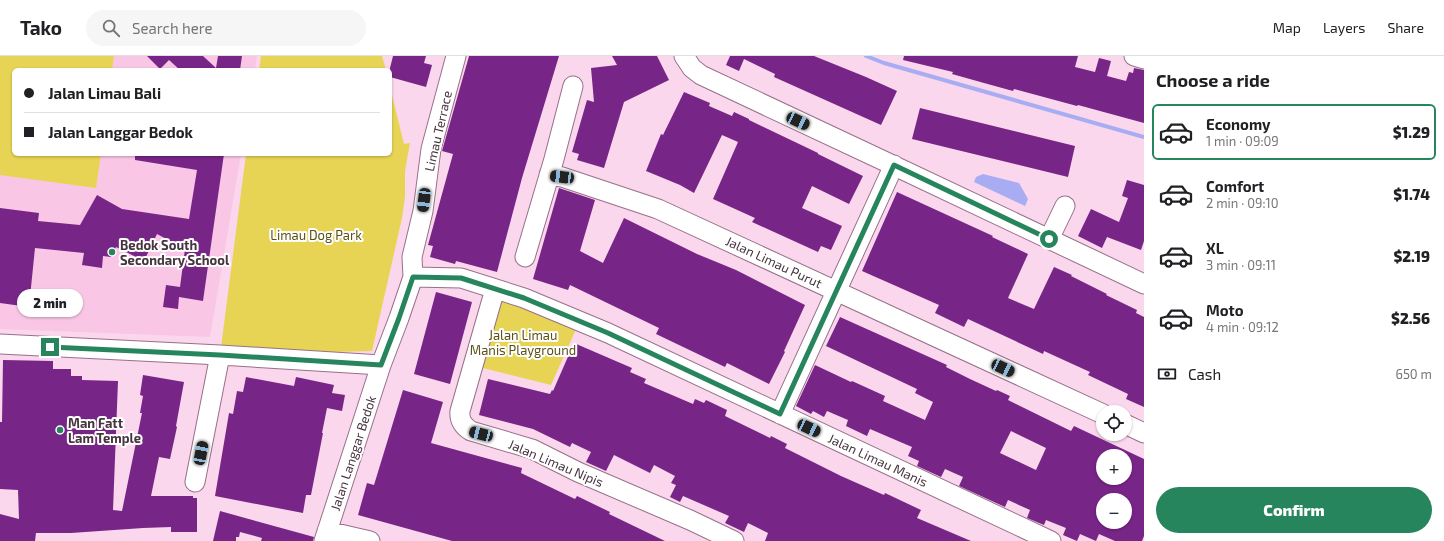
<!DOCTYPE html>
<html lang="en">
<head>
<meta charset="utf-8">
<style>
  :root { --surface:#fff; --page:#f6f6f6; --text:#202124; --muted:#757577; --line:#e0e0e0; --accent:#27855d }
  body { margin:0; font-family:"Exo 2",sans-serif; background:var(--page); color:var(--text); height:100vh; display:flex; flex-direction:column; font-size:15px; white-space:nowrap }
  * { box-sizing:border-box; margin:0 }
  p { font-size:13px; color:var(--muted) }
  .icon { flex:none; width:22px; height:22px; fill:none; stroke:currentColor; stroke-width:2; stroke-linecap:round; stroke-linejoin:round }
  .map { position:relative; flex:1; overflow:hidden }
  .details { display:flex; flex-direction:column; background:var(--surface); width:300px }
  .details>* { flex:none }
  .guide { position:absolute; left:12px; top:12px; width:380px; height:88px; border-radius:6px; box-shadow:0 1px 3px #0004; display:grid; align-content:center; height:88px; padding:0 12px; background:var(--surface) }
  .buttons { position:absolute; left:1096px; top:349px; display:grid; gap:8px }
  .buttons a { display:grid; place-items:center; width:36px; height:36px; border-radius:50%; background:var(--surface); box-shadow:0 1px 3px #0004; font-size:20px }
  .end { position:absolute; width:18px; height:18px; margin:-9px; border:5px solid #27855d; background:#fff; box-shadow:0 0 0 2px #fff }
  .from { border-radius:50% }
  .bubble { position:absolute; height:28px; border-radius:14px; background:var(--surface); box-shadow:0 1px 3px #0004; font-size:13px; font-weight:800; line-height:28px; text-align:center }
  .car { position:absolute; width:12px; height:24px; margin:-12px -6px; border-radius:5px; box-shadow:0 0 3px 1px #0007; background:linear-gradient(#222 24%,#8ab4d8 0 40%,#222 0 76%,#8ab4d8 0 86%,#222 0) }
  .guide b { display:flex; align-items:center; gap:14px; height:38px; font-size:15px }
  .guide b+b { border-top:1px solid var(--line) }
  .guide i { width:10px; height:10px; background:var(--text) }
  ul { padding:0; list-style:none }
  li { display:flex; align-items:center; gap:12px; height:56px; margin:0 8px 6px; padding:0 4px; border:2px solid transparent; border-radius:6px }
  li div { flex:1 }
  li b { display:block; font-size:15px }
  li em { font-style:normal; font-weight:800 }
  li.active { border-color:var(--accent) }
  li>.icon { width:36px; height:36px; stroke-width:1.5 }
  h2 { padding:0 12px; font-size:18px; line-height:48px }
  .pay { display:flex; align-items:center; gap:10px; height:44px; padding:0 12px; font-size:15px }
  .pay p { margin-inline-start:auto }
  .cta { display:flex; gap:8px; margin-top:auto; padding:8px 12px }
  .cta a { flex:1; height:46px; border-radius:24px; background:var(--accent); color:#fff; font-size:16px; font-weight:800; line-height:46px; text-align:center }
  header { display:flex; align-items:center; gap:24px; box-sizing:border-box; height:56px; padding:0 20px; background:var(--surface); border-bottom:1px solid var(--line) }
  header strong { font-size:19px }
  nav { display:flex; gap:22px; margin-inline-start:auto; font-size:14px }
  .search { width:280px; height:36px; background:var(--page); display:flex; align-items:center; gap:10px; box-sizing:border-box; padding:0 14px; border-radius:22px; color:var(--muted); font-size:15px }
  main { display:flex; flex:1; min-height:0 }
  .map>svg:first-child { display:block }
</style>
</head>
<body>
<header>
<strong>Tako</strong>
<div class="search"><svg class="icon" aria-label="search" viewBox="0 0 24 24"><circle cx="10" cy="10" r="6"/><path d="M15 15l6 6"/></svg>Search here</div>
<nav><a>Map</a><a>Layers</a><a>Share</a></nav>
</header>
<main>
<div class="map">
<svg width="1144" height="485" viewBox="0 0 1144 485">
  <rect width="100%" height="100%" fill="#fad7ec"/>
  <!-- built -->
  <path fill="#fac6e6" d="M 0,0 L 257,0 L 255,14 L 14,14 L 14,98 L 241,98 L 210,281 L 0,273 Z"/>
  <!-- green -->
  <path fill="#e7d454" d="M 0,0 L 114,0 L 112,14 L 14,14 L 14,98 L 101,98 L 96,132 L 0,119 Z
    M 261,0 L 382,0 L 386,14 L 259,14 Z
    M 390,31 L 404,88 L 410,87 L 405,115 L 405,141 L 402,162 L 372,295 L 220,299 L 246,98 L 390,98 Z
    M 500,240 L 577,271 L 551,329 L 479,311 Z"/>
  <!-- water -->
  <path fill="#a8adf3" d="M 983,118 L 1019,127 L 1028,143 L 1025,150 L 974,126 L 976,121 Z"/>
  <g fill="none" stroke-linecap="round" stroke-linejoin="round">
    <!-- stream -->
    <path stroke="#a8adf3" stroke-width="4" d="M 866,0 L 884,7 L 1144,81"/>
  </g>
  <!-- building -->
  <path fill="#782588" fill-rule="evenodd" d="M 147,0 L 203,0 L 216,12 L 218,0 L 242,0 L 240,14 L 180,14 L 169,4 L 160,13 Z
    M 393,0 L 426,0 L 424,7 L 432,9 L 426,31 L 390,21 L 390,12 Z
    M 469,0 L 559,0 L 522,122 L 497,216 L 456,205 L 455,208 L 430,201 L 433,190 L 428,189 L 453,98 L 442,95 Z
    M 612,0 L 657,0 L 669,24 L 624,46 L 604,112 L 577,104 L 579,98 L 572,96 L 587,44 L 594,46 L 591,12 L 617,9 Z
    M 730,0 L 814,0 L 866,21 L 897,35 L 881,69 L 774,21 L 775,18 L 744,3 L 739,15 L 726,9 Z
    M 904,0 L 1078,0 L 1075,11 L 1095,16 L 1099,2 L 1111,5 L 1107,20 L 1126,25 L 1129,16 L 1133,17 L 1134,12 L 1144,14 L 1144,67 L 1078,49 L 1077,50 L 1014,33 L 1013,35 L 984,27 L 952,18 L 953,16 L 903,4 Z
    M 684,36 L 710,47 L 709,50 L 732,60 L 734,56 L 749,63 L 749,64 L 818,97 L 818,98 L 863,120 L 849,148 L 812,130 L 802,152 L 842,170 L 831,194 L 821,190 L 818,196 L 752,166 L 755,162 L 713,143 L 738,86 L 722,79 L 694,137 L 680,129 L 646,115 L 661,78 L 663,79 Z
    M 920,52 L 1075,90 L 1068,121 L 912,83 Z
    M 135,98 L 224,98 L 203,245 L 179,241 L 178,253 L 163,251 L 166,229 L 180,231 L 185,193 L 157,178 L 144,205 L 116,191 L 111,201 L 103,200 L 102,212 L 82,209 L 84,197 L 35,192 L 29,251 L 0,247 L 0,152 L 39,157 L 38,165 L 80,169 L 97,139 L 122,153 L 189,163 L 197,114 L 135,104 Z
    M 1127,124 L 1144,129 L 1144,185 L 1141,194 L 1107,181 L 1102,192 L 1078,180 L 1091,153 L 1119,166 L 1128,142 L 1122,140 Z
    M 559,132 L 595,144 L 580,195 L 603,207 L 624,162 L 697,198 L 736,214 L 805,249 L 784,295 L 785,296 L 769,328 L 727,307 L 725,311 L 656,278 L 659,272 L 570,229 L 568,234 L 533,223 Z
    M 897,136 L 993,180 L 992,181 L 1028,198 L 1008,242 L 1034,253 L 1054,211 L 1072,219 L 1071,220 L 1107,238 L 1106,239 L 1137,254 L 1136,257 L 1144,261 L 1144,351 L 1126,343 L 1128,338 L 1088,319 L 1090,316 L 1044,295 L 1043,298 L 968,263 L 964,271 L 935,257 L 939,249 L 862,215 Z
    M 436,236 L 472,246 L 450,328 L 414,318 Z
    M 840,261 L 947,309 L 946,311 L 970,323 L 996,335 L 997,334 L 1010,340 L 1008,344 L 1071,375 L 1074,370 L 1144,403 L 1144,480 L 1142,485 L 1115,485 L 1099,478 L 1096,485 L 1080,478 L 1077,485 L 1063,479 L 1066,472 L 1046,464 L 1044,469 L 1027,462 L 1030,454 L 1008,444 L 1005,451 L 959,430 L 963,421 L 945,413 L 941,421 L 917,410 L 919,405 L 908,400 L 912,391 L 870,373 L 867,380 L 846,370 L 848,364 L 827,355 L 824,361 L 813,355 L 811,358 L 796,350 L 815,309 L 851,326 L 852,325 L 885,340 L 883,345 L 925,364 L 933,346 L 915,337 L 917,333 L 826,290 ZM 1011,375 L 1046,392 L 1036,414 L 1000,397 ZM 1103,400 L 1125,400 L 1125,422 L 1103,422 ZM 1103,444 L 1125,444 L 1125,466 L 1103,466 Z
    M 574,287 L 632,312 L 630,316 L 646,323 L 644,327 L 693,348 L 695,343 L 704,347 L 706,344 L 727,354 L 725,360 L 770,382 L 771,380 L 787,388 L 785,392 L 841,420 L 884,439 L 885,437 L 921,454 L 917,462 L 971,485 L 765,485 L 768,477 L 748,467 L 744,476 L 725,467 L 729,460 L 683,440 L 680,446 L 670,441 L 676,429 L 671,427 L 675,420 L 654,409 L 650,417 L 614,399 L 606,415 L 586,406 L 591,396 L 572,387 L 570,391 L 533,373 L 479,359 L 488,323 L 550,338 L 552,334 L 553,335 Z
    M 3,304 L 53,305 L 53,313 L 71,313 L 71,320 L 82,320 L 82,324 L 118,325 L 113,454 L 122,455 L 142,357 L 140,357 L 143,340 L 140,339 L 143,319 L 184,326 L 176,370 L 177,371 L 170,403 L 159,401 L 151,440 L 193,440 L 193,442 L 197,442 L 197,476 L 171,476 L 171,471 L 143,472 L 71,477 L 36,477 L 35,485 L 0,485 L 0,458 L 19,463 L 18,434 L 0,433 L 0,366 L 2,366 Z
    M 246,321 L 294,330 L 296,321 L 334,329 L 332,337 L 345,339 L 342,355 L 327,352 L 322,377 L 323,377 L 311,439 L 306,439 L 303,457 L 215,440 L 229,357 L 233,358 L 237,335 L 243,336 Z
    M 403,334 L 443,346 L 431,387 L 522,412 L 521,417 L 575,443 L 577,440 L 610,456 L 609,458 L 665,485 L 452,485 L 358,459 L 367,427 L 374,429 Z
    M 220,455 L 314,481 L 313,485 L 261,485 L 262,482 L 240,476 L 239,481 L 236,481 L 236,485 L 213,485 Z"/>
  <g fill="none" stroke-linecap="round" stroke-linejoin="round">
    <defs>
      <path id="minor" d="M 684,0 L 692,12 L 701,19 L 882,104 L 1144,228
        M 1134,0 L 1144,3
        M 549,119 L 562,121 L 658,153 L 1103,358
        M 1049,183 L 1065,150
        M 525,201 L 554,103 L 573,30
        M 413,221 L 461,222 L 524,242 L 608,277 L 1051,485
        M 495,233 L 460,355 C 459,364 463,370 471,375 L 532,393 L 578,416 L 690,464 L 734,485
        M 0,288 L 220,299 L 381,309
        M 780,358 L 894,109
        M 1125,368 L 1144,377
        M 195,426 L 220,299
        M 327,475 L 370,485
        M 324,485 L 381,309 L 399,262 L 413,221 L 412,201 L 423,155 L 431,93 L 456,0"/>
    </defs>
    <!-- minor casing -->
    <use href="#minor" stroke="#977089" stroke-width="21"/>
    <!-- minor -->
    <use href="#minor" stroke="#fff" stroke-width="19"/>
  </g>
  <g fill="none" stroke-linecap="round" stroke-linejoin="round">
    <!-- route -->
    <path stroke="#27855d" stroke-width="5" d="M 50,291 L 220,299 L 381,309 L 399,262 L 413,221 L 461,222 L 524,242 L 608,277 L 780,358 L 894,109 L 1049,183"/>
  </g>
  <!-- markers -->
  <g fill="#27855d" stroke="#fff" stroke-width="1.5">
    <circle cx="112" cy="196" r="4"/>
    <circle cx="60" cy="374" r="4"/>
  </g>
  <g text-anchor="middle" stroke-width="4" stroke-linejoin="round" paint-order="stroke">
    <!-- street labels -->
    <g font-size="13" fill="#46343f" stroke="#fff">
      <text transform="translate(438 75) rotate(-77)" y="5">Limau Terrace</text>
      <text transform="translate(774 206) rotate(25)" y="5">Jalan Limau Purut</text>
      <text transform="translate(353 397) rotate(-72)" y="5">Jalan Langgar Bedok</text>
      <text transform="translate(878 404) rotate(25)" y="5">Jalan Limau Manis</text>
      <text transform="translate(556 407) rotate(23)" y="5">Jalan Limau Nipis</text>
    </g>
    <!-- park labels -->
    <g font-size="13" fill="#5a5115" stroke="#fff">
      <text x="316" y="184">Limau Dog Park</text>
      <text x="523" y="284">Jalan Limau<tspan x="523" dy="15">Manis Playground</tspan></text>
    </g>
    <!-- poi labels -->
    <g font-size="13" font-weight="bold" fill="#46343f" stroke="#fff" text-anchor="start">
      <text x="120" y="194">Bedok South<tspan x="120" dy="15">Secondary School</tspan></text>
      <text x="68" y="372">Man Fatt<tspan x="68" dy="15">Lam Temple</tspan></text>
    </g>
  </g>
</svg>
<div class="buttons">
<a><svg class="icon" aria-label="locate" viewBox="0 0 24 24"><circle cx="12" cy="12" r="6"/><path d="M12 2v4M12 18v4M2 12h4M18 12h4"/></svg></a>
<a>+</a>
<a>−</a>
</div>
<i class="end from" style="left:1049px;top:183px"></i>
<i class="end" style="left:50px;top:291px"></i>
<div class="bubble" style="left:17px;top:233px;width:66px">2 min</div>
<i class="car" style="left:798px;top:65px;rotate:115deg"></i>
<i class="car" style="left:562px;top:121px;rotate:277deg"></i>
<i class="car" style="left:424px;top:144px;rotate:187deg"></i>
<i class="car" style="left:1003px;top:312px;rotate:115deg"></i>
<i class="car" style="left:809px;top:372px;rotate:115deg"></i>
<i class="car" style="left:481px;top:378px;rotate:285deg"></i>
<i class="car" style="left:201px;top:397px;rotate:11deg"></i>
<div class="guide">
<b><i class="from"></i>Jalan Limau Bali</b>
<b><i></i>Jalan Langgar Bedok</b>
</div>
</div>
<section class="details">
<h2>Choose a ride</h2>
<ul>
<li class="active"><svg class="icon" aria-label="car" viewBox="0 0 24 24"><path d="M5 17H2v-5l4-1 3-4h7l3 4 3 1v5h-3M9 17h6M6 11h13"/><circle cx="7" cy="17" r="2"/><circle cx="17" cy="17" r="2"/></svg><div><b>Economy</b><p>1 min · 09:09</p></div><em>$1.29</em></li>
<li><svg class="icon" aria-label="car" viewBox="0 0 24 24"><path d="M5 17H2v-5l4-1 3-4h7l3 4 3 1v5h-3M9 17h6M6 11h13"/><circle cx="7" cy="17" r="2"/><circle cx="17" cy="17" r="2"/></svg><div><b>Comfort</b><p>2 min · 09:10</p></div><em>$1.74</em></li>
<li><svg class="icon" aria-label="car" viewBox="0 0 24 24"><path d="M5 17H2v-5l4-1 3-4h7l3 4 3 1v5h-3M9 17h6M6 11h13"/><circle cx="7" cy="17" r="2"/><circle cx="17" cy="17" r="2"/></svg><div><b>XL</b><p>3 min · 09:11</p></div><em>$2.19</em></li>
<li><svg class="icon" aria-label="car" viewBox="0 0 24 24"><path d="M5 17H2v-5l4-1 3-4h7l3 4 3 1v5h-3M9 17h6M6 11h13"/><circle cx="7" cy="17" r="2"/><circle cx="17" cy="17" r="2"/></svg><div><b>Moto</b><p>4 min · 09:12</p></div><em>$2.56</em></li>
</ul>
<div class="pay"><svg class="icon" aria-label="cash" viewBox="0 0 24 24"><path d="M3 7h18v10H3z"/><circle cx="12" cy="12" r="2"/></svg>Cash<p>650 m</p></div>
<div class="cta"><a>Confirm</a></div>
</section>
</main>
</body>
</html>
